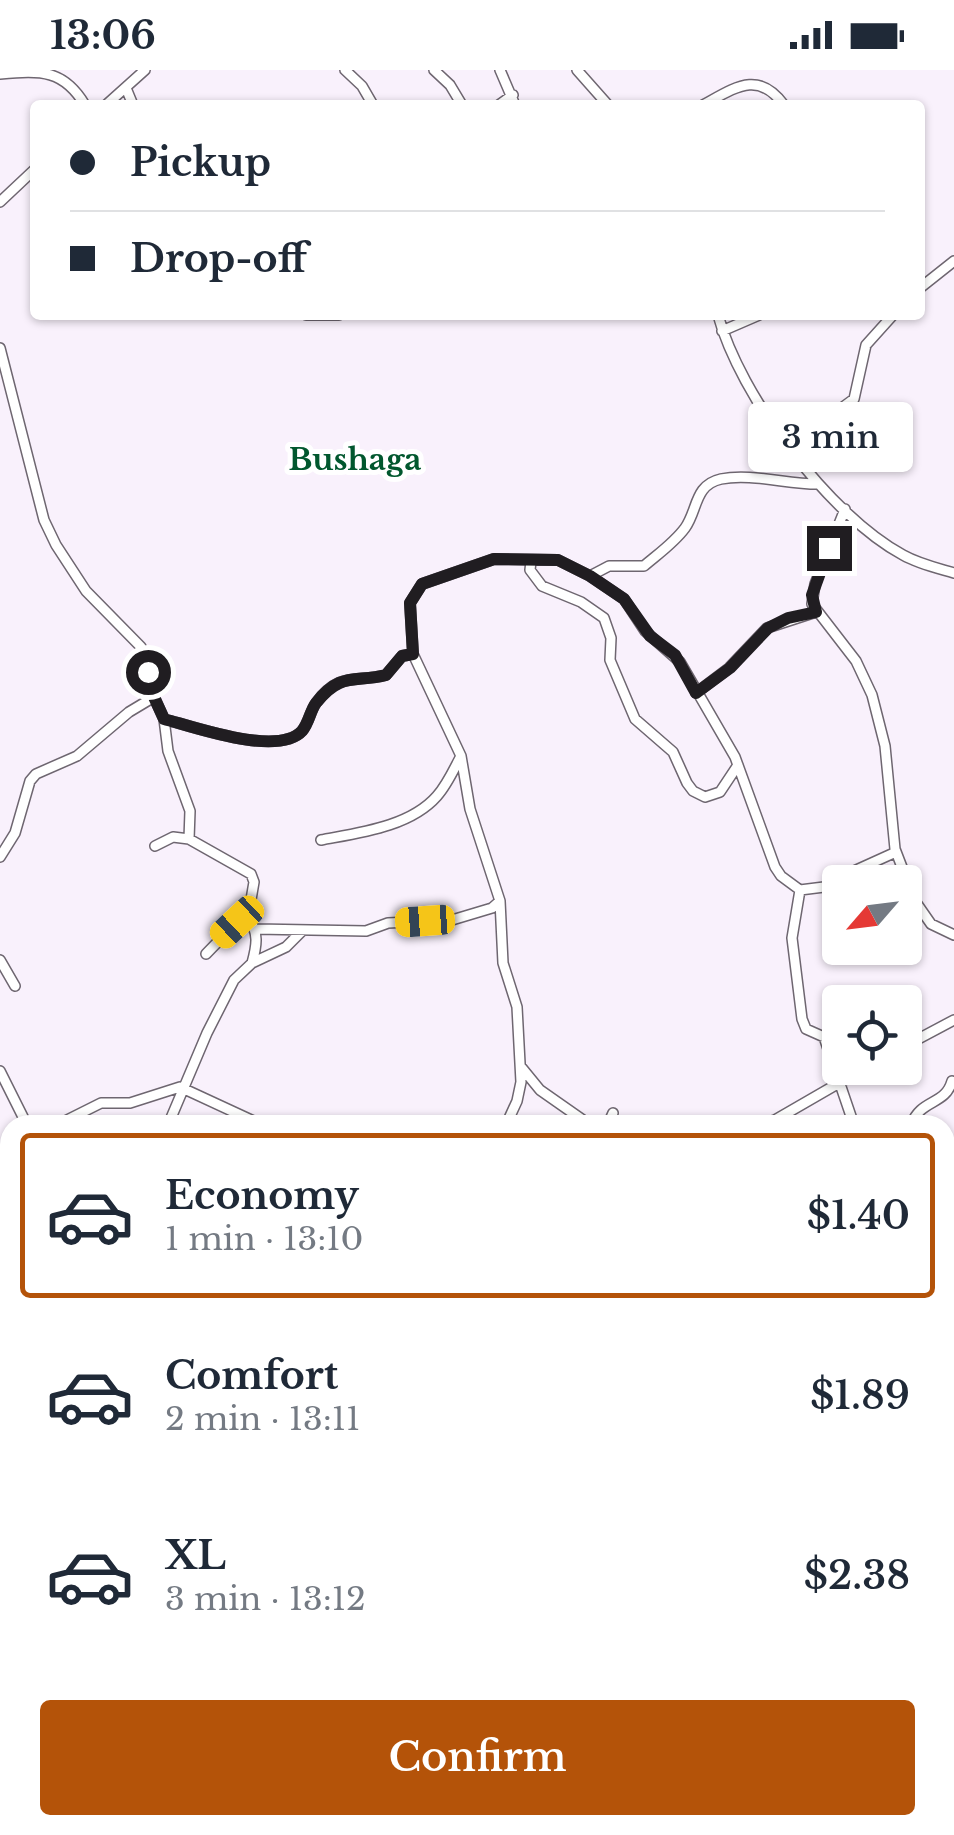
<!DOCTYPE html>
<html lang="en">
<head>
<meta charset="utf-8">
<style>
  :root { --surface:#fff; --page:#f2f2f3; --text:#1f2937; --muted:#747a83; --line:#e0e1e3; --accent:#b45309 }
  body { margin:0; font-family:"Libre Baskerville",serif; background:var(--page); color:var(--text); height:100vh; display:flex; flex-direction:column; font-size:38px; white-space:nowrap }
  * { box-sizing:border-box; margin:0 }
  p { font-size:32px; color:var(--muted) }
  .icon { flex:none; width:55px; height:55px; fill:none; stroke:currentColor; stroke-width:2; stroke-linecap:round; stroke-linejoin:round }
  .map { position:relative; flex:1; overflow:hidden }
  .drawer { position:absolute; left:0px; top:1045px; width:955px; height:720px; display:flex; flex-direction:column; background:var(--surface); border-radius:30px 30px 0 0; box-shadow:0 2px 8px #0004 }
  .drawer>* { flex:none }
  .guide { position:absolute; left:30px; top:30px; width:895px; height:220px; border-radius:10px; box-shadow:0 2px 8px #0004; display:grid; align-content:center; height:220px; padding:0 40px; background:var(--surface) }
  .needle { width:65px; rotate:242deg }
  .tools { position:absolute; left:822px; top:795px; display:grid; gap:20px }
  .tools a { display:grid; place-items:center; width:100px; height:100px; border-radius:10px; background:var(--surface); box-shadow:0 2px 8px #0004; font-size:50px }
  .end { position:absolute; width:45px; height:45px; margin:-22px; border:12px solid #201d21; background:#fff; box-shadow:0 0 0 5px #fff }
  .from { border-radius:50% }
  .bubble { position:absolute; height:70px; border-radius:10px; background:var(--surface); box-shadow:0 2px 8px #0004; font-size:32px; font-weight:600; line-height:70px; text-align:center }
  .car { position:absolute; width:30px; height:60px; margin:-30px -15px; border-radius:12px; box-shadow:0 0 8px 2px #0007; background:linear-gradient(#f5c518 24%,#345 0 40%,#f5c518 0 76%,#345 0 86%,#f5c518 0) }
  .guide b { display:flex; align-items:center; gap:35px; height:95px; font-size:38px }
  .guide b+b { border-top:2px solid var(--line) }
  .guide i { width:25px; height:25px; background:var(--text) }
  ul { padding:18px 0 0; list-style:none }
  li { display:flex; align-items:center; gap:30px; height:165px; margin:0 20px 15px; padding:0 20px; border:5px solid transparent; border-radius:10px }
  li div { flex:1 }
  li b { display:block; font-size:38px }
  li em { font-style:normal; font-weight:600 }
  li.current { border-color:var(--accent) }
  li>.icon { width:90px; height:90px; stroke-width:1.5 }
  .action { display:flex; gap:20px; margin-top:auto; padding:20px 40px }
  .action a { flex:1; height:115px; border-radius:10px; background:var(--accent); color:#fff; font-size:40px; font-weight:600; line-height:115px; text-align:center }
  .status { display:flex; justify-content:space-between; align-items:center; height:70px; padding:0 50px; background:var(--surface); direction:ltr }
  .status svg { height:28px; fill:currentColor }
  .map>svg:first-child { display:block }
</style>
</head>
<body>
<div class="status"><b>13:06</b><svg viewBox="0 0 49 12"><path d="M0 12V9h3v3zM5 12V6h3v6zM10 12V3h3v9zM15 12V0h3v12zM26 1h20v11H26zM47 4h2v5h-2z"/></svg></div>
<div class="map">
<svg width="954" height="1765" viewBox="0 0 954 1765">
  <rect width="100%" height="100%" fill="#f9f1fc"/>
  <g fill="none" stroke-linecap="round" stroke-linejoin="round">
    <defs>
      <path id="minor" d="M 345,0 L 362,16 L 373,35
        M 434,0 L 450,15 L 462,35
        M 500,0 L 515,35
        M 577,0 L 608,35
        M 0,4 C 42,0 64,0 85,35
        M 126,18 L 133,35
        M 106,35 L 145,0
        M 499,35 L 513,25
        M 703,35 C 736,17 758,0 784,35
        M 0,132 L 35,99
        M 920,218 L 954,191
        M 306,245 L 339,245
        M 718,245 C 740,326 829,445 903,485 C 919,494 937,498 954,503
        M 722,261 L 759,245
        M 0,278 L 44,450 L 56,475 L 86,521 L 141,577 L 154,627 L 164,649 L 168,681 L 190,741 L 189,769
        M 790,376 L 854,329 L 866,275 L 893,245
        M 845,439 L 815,514 L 812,534 L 856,591 L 872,625 L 885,676 L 895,779 L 915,831 L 931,854 L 954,865
        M 531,491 L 530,500 L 542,516 L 581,532 L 604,548 L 611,568 L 610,590 L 635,649 L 673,682 L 687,713 L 693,721 L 705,727 L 720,722 L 738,695
        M 590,506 L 624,529 L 645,561 L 680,592 L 735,687 L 775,797 L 781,806 L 800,820 L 840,815
        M 696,623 L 729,598 L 767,558 L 816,542
        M 164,649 C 194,657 278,687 302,661 C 309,653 310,641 316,633 C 340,601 355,613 386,605 L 402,586 L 413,584
        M 321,770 C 358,763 410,757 437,726 C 447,715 454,699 461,686
        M 155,776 L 173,767 L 189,769 L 251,804 L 254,812 L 248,847 C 259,863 257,875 252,893
        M 0,787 L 15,763 L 30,711 L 36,704 L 77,686 L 129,642 L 154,627
        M 842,812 L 854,801 L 896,782
        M 800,820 L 792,868 L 802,949 L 806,959 L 824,967 L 854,1055
        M 256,859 L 366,861 L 388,853 L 452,850 L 492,838 L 500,831
        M 206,884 L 237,852 L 248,847
        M 0,890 L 15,916
        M 905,976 L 954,950
        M 522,998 L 540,1020 L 590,1055
        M 0,1001 L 27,1055
        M 57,1055 L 101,1033 L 130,1033 L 180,1017 L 262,1055
        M 168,1055 L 207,963 L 234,910 L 252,893 L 286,877 L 303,860
        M 506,1055 L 517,1031 L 521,1012 L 517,937 L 503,893 L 500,831 L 470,739 L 461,686 L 413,584 L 410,533 L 422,514 L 494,489 L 558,490 L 590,506 L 609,496 L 644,496 C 658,484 674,473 685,458 C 698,440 694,415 721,409 C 750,403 787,414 817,414
        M 603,1055 L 609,1052 L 613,1043
        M 758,1055 L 775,1050 L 865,998
        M 911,1055 C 921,1028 945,1036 952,1011
        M 0,1085 L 10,1080
        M 0,1225 L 10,1211
        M 0,1381 L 10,1375
        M 0,1498 L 10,1520
        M 0,1646 L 10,1639
        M 404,1755 L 406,1765
        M 570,1755 L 584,1759 L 599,1755
        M 301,1765 L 304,1755
        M 482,1765 L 489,1755"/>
    </defs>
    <!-- minor casing -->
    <use href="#minor" stroke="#6e6670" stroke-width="12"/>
    <!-- minor -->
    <use href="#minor" stroke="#fff" stroke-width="9"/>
  </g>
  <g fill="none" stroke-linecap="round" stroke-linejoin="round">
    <!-- route -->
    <path stroke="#201d21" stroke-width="12" d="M 148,602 L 154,627 L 164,649 C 194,657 278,687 302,661 C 309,653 310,641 316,633 C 341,601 356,613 386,605 L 402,586 L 413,584 L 410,533 L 422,514 L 494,489 L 558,490 L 590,506 L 624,529 L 650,566 L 675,585 L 696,623 L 730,598 L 768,558 L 788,548 L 816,542 L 812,525 L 829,478"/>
  </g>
  <g text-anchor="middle" stroke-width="10" stroke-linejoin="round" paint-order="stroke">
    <!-- quarter labels -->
    <g font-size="30" font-weight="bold" fill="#01572e" stroke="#fff">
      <text x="355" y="400">Bushaga</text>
    </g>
  </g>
</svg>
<div class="tools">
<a><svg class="needle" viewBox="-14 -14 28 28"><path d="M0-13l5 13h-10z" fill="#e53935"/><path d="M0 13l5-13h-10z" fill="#747a83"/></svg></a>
<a><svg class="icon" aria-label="locate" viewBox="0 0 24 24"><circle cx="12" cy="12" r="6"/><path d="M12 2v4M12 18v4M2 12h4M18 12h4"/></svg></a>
</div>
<i class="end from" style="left:148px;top:602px"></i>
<i class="end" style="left:829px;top:478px"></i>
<div class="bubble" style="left:748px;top:332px;width:165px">3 min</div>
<i class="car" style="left:425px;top:851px;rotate:266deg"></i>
<i class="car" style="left:237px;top:852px;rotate:227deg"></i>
<div class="guide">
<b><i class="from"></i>Pickup</b>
<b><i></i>Drop-off</b>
</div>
<section class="drawer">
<ul>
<li class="current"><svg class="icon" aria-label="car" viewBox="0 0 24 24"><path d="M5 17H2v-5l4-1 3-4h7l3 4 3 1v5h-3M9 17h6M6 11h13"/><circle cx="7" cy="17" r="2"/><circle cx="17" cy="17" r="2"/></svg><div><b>Economy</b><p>1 min · 13:10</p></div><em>$1.40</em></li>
<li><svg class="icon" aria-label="car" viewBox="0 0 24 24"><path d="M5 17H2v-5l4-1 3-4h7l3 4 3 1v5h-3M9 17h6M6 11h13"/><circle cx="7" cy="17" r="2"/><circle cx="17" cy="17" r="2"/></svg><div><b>Comfort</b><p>2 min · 13:11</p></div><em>$1.89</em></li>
<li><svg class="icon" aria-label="car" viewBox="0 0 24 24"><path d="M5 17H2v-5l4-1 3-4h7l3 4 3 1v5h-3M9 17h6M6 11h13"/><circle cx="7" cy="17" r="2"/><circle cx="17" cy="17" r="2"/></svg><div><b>XL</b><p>3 min · 13:12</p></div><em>$2.38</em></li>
</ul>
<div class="action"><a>Confirm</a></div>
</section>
</div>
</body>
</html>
